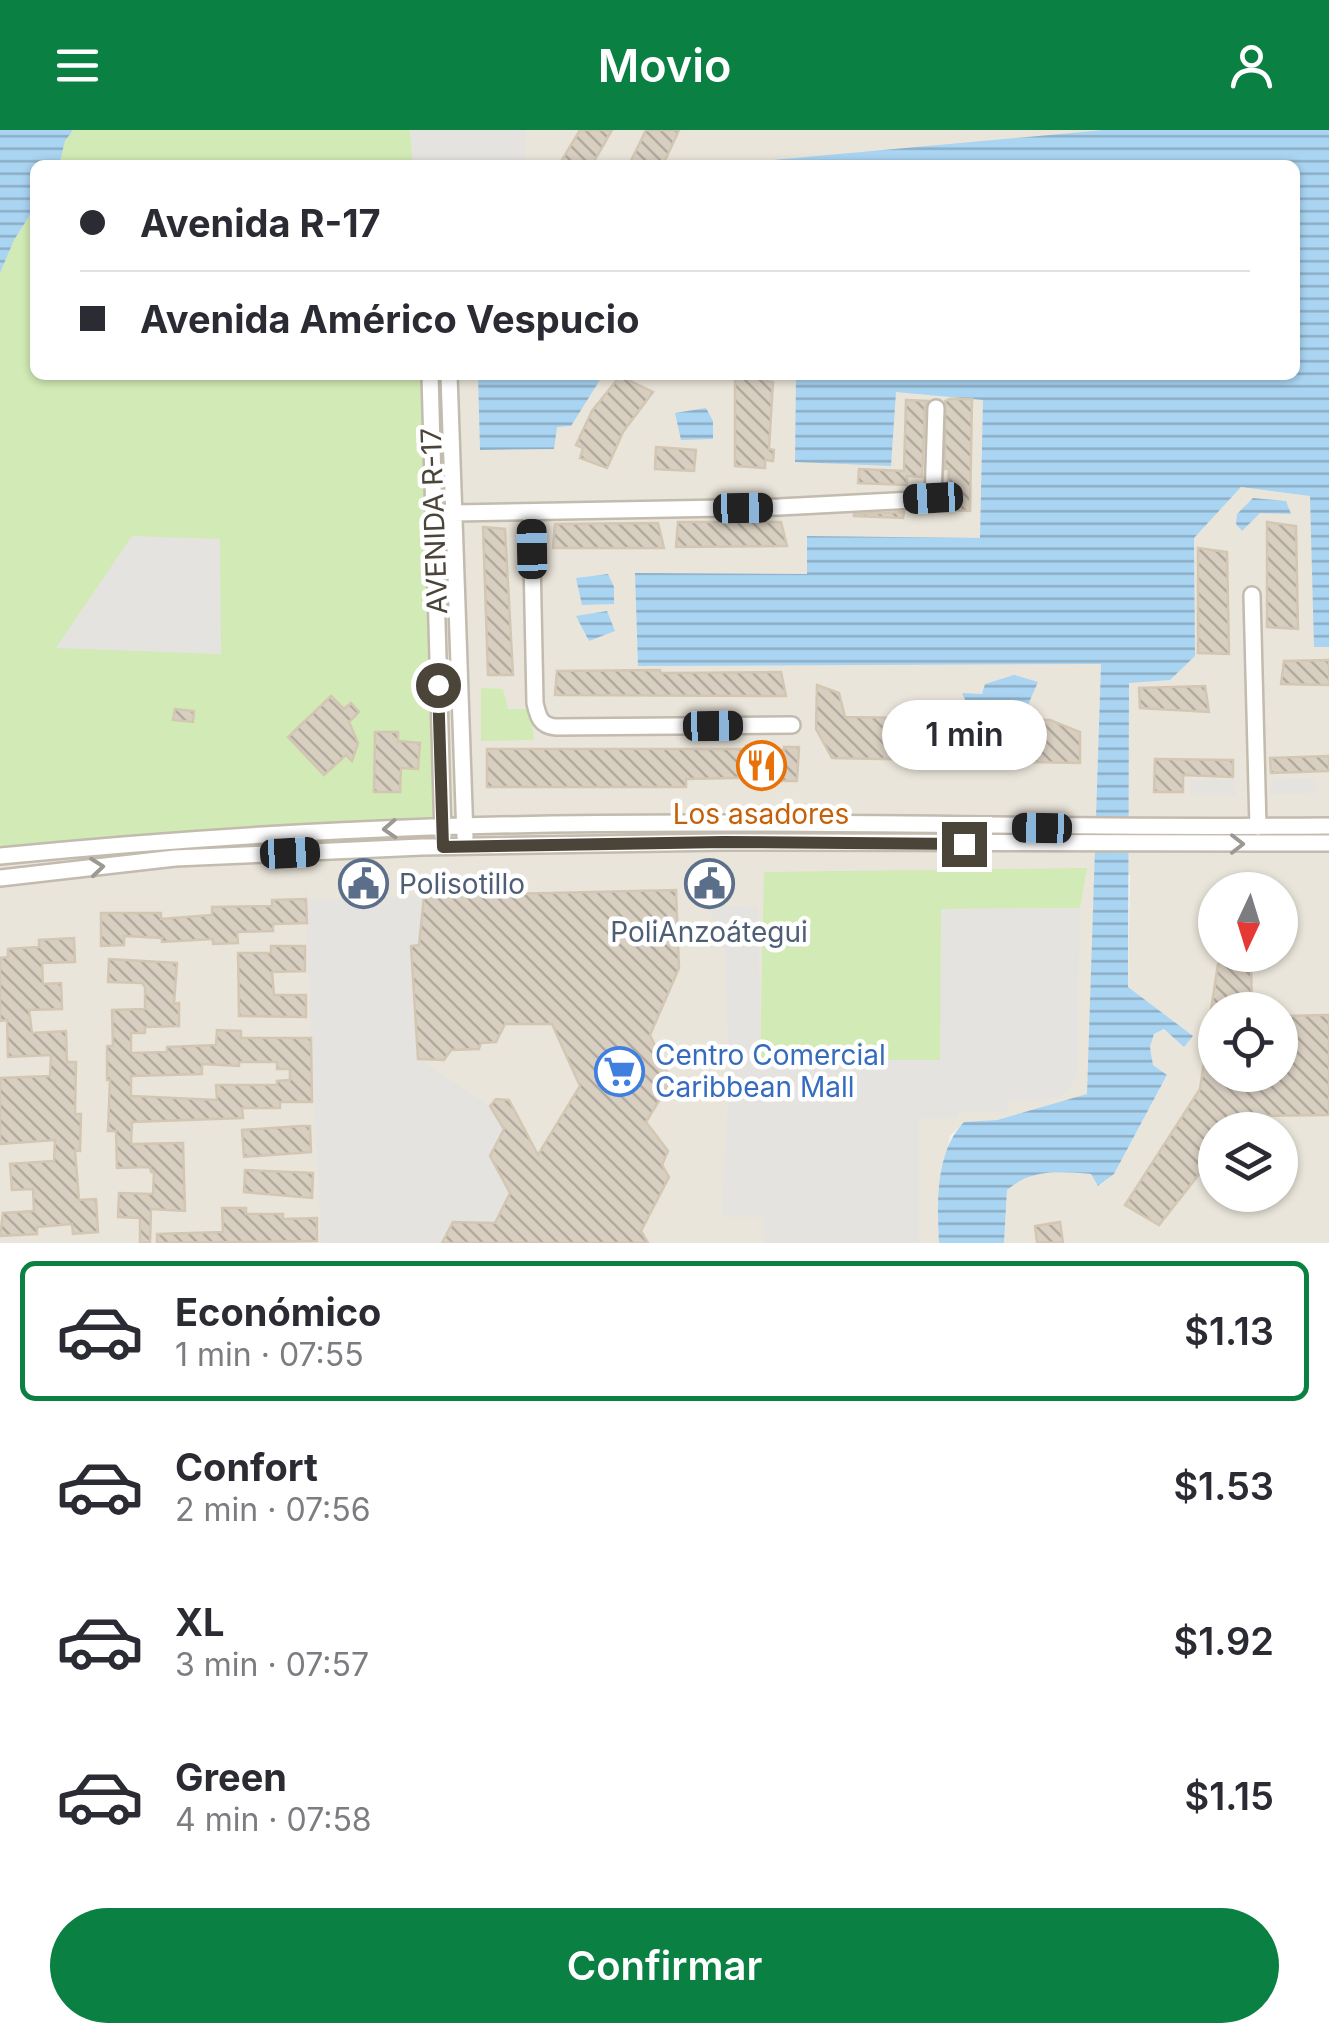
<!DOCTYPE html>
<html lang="es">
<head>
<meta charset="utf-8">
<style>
  :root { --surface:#fff; --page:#f2f2f3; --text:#2b2b33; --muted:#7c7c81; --line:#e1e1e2; --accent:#0b8043 }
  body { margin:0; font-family:Inter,sans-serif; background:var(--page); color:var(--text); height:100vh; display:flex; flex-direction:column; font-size:38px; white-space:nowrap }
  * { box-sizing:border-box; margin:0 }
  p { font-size:32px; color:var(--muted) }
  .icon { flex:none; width:55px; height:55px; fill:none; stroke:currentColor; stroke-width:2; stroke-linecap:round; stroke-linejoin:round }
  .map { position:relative; height:1113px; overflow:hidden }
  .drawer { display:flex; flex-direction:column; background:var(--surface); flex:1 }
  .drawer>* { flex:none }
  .guide { position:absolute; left:30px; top:30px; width:1270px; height:220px; border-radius:15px; box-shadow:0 2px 8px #0004; display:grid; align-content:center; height:220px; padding:0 50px; background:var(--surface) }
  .needle { width:65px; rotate:184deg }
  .buttons { position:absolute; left:1198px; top:742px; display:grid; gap:20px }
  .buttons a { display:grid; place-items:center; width:100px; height:100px; border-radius:50%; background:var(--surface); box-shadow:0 2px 8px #0004; font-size:50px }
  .end { position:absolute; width:45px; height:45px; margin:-22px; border:12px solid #4b4439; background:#fff; box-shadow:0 0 0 5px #fff }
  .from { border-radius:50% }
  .bubble { position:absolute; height:70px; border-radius:35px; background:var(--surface); box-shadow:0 2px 8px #0004; font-size:32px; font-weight:600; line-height:70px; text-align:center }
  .car { position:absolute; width:30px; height:60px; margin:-30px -15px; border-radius:12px; box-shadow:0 0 8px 2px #0007; background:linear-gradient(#222 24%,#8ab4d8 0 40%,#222 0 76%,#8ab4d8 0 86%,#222 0) }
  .guide b { display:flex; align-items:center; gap:35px; height:95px; font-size:38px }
  .guide b+b { border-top:2px solid var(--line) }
  .guide i { width:25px; height:25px; background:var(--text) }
  ul { padding:18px 0 0; list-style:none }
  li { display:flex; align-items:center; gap:30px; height:140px; margin:0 20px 15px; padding:0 30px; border:5px solid transparent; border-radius:15px }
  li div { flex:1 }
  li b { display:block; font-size:38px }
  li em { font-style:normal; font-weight:600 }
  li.on { border-color:var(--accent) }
  li>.icon { width:90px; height:90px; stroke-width:1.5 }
  .cta { display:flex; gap:20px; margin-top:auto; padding:20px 50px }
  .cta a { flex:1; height:115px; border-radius:60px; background:var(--accent); color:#fff; font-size:40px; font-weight:600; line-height:115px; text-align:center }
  header { display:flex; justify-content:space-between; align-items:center; height:130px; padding:0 50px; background:var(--accent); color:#fff; font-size:45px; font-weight:600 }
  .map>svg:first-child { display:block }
</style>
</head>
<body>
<header><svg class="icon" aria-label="menu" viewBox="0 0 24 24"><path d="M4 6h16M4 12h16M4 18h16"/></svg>Movio<svg class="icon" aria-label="person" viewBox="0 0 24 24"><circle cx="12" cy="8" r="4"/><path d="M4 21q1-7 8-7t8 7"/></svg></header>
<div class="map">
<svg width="1329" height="1113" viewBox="0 0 1329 1113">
  <defs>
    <pattern id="water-rules" width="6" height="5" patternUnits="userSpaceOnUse" patternTransform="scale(2.5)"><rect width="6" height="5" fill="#a9d4f2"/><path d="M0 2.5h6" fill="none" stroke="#8caec5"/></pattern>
    <pattern id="building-back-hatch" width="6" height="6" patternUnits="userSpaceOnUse" patternTransform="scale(2.5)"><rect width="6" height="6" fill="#d8cfc1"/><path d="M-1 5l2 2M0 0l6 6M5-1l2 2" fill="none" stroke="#b1aa9e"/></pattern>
  </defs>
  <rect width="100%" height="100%" fill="#f6f3ec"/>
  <!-- residential -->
  <path fill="#eae5da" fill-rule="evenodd" d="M 0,0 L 1329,0 L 1329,1113 L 1004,1113 L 1007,1059 L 1022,1047 L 1045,1041 L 1091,1044 L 1099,1056 L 1114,1044 L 1167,946 L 1153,935 L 1150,917 L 1154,904 L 1164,899 L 1128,858 L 1130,745 L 1097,744 L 1087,965 L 997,990 L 963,993 L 950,1006 L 938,1084 L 939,1113 L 0,1113 ZM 35,35 L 1295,35 L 1295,245 L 35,245 ZM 1215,760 L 1280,760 L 1280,825 L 1215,825 ZM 1215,880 L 1280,880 L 1280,945 L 1215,945 ZM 1215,1000 L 1280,1000 L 1280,1065 L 1215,1065 Z"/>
  <!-- green -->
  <path fill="#d2eab5" d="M 73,0 L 410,0 L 413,35 L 59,35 L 65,11 Z
    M 35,77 L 35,245 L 430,245 L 443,697 L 0,726 L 0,143 L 14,110 Z
    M 481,558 L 503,559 L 508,579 L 530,579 L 534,610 L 481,611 Z
    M 1087,738 L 1080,778 L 942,779 L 941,930 L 760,930 L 764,742 Z"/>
  <!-- parking -->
  <path fill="#e5e3e0" d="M 410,0 L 526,0 L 525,35 L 413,35 Z
    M 132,406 L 220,409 L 221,524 L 56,518 Z
    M 1315,648 L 1316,663 L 1270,664 L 1271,649 Z
    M 1234,649 L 1235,665 L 1190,665 L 1191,650 Z
    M 304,748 L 307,770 L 424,766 L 419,815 L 411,816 L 418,928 L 490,976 L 504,999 L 510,1063 L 495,1093 L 453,1092 L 442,1113 L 321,1113 Z
    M 712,776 L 758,777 L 761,930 L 940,930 L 941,779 L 1080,778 L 1077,948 L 1060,969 L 1009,971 L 1007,982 L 959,981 L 958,989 L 919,989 L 919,1113 L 765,1113 L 763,1087 L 721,1087 L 729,956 L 725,821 L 711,787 Z"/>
  <!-- water -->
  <path fill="url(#water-rules)" d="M 0,0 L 73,0 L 65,11 L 59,35 L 35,35 L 35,77 L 14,110 L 0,143 Z
    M 1104,0 L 1329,0 L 1329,517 L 1314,517 L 1310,366 L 1241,357 L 1194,408 L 1195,526 L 1170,550 L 1129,553 L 1128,857 L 1193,906 L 1184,917 L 1164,899 L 1154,904 L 1150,917 L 1153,935 L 1167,945 L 1114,1044 L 1098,1056 L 1091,1044 C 1058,1042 1033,1038 1007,1060 L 1004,1113 L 939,1113 C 937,1074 935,1022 964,992 L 997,990 L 1087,964 L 1101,534 L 638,536 L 635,443 L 807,444 L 807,406 L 980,408 L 983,270 L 896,262 L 891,336 L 795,332 L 796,245 L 1295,245 L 1295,35 L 719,35 Z
    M 478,245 L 603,245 L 571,296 L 557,297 L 554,319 L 480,320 Z
    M 706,278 L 713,291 L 713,309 L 681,310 L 675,283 Z
    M 1253,368 L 1286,371 L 1291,384 L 1260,383 L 1242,401 L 1236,394 L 1237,384 Z
    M 608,444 L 614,457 L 614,474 L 582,475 L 576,448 Z
    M 607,481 L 615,501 L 589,511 L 576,486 Z
    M 1014,545 L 1038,552 L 1027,577 L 969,578 L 962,563 L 982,564 L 985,554 Z"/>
  <!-- building -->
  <path fill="url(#building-back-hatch)" stroke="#d3c7b4" stroke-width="2.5" fill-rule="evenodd" d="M 580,0 L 612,0 L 592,35 L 559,35 Z
    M 646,0 L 679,0 L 663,35 L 629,35 Z
    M 735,245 L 765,246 L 765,251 L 773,252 L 769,319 L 774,320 L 773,331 L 765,330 L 765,338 L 735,336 Z
    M 620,246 L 653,262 L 623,302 L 607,338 L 580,328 L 583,318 L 576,315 L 592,281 Z
    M 950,269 L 972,269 L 970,381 L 947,380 L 949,339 L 945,339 L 945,271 Z
    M 906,270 L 928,271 L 925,278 L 922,347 L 907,346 L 907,355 L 858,353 L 859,339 L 904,341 Z
    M 656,317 L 696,320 L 694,341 L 655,339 Z
    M 904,382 L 903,388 L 854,386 L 854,384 Z
    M 678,392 L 781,392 L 787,416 L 676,417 Z
    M 1267,392 L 1296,396 L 1298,499 L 1267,497 Z
    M 658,393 L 664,418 L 553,418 L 555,394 Z
    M 483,397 L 505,399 L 513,545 L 488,545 Z
    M 1198,418 L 1227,422 L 1229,524 L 1198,523 Z
    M 1329,530 L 1329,555 L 1281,554 L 1284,531 Z
    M 660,540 L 661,543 L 781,542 L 786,566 L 555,565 L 557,541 Z
    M 817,555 L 839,563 L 845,587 L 1050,590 L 1080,602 L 1080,633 L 832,628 L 816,599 Z
    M 1205,556 L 1209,582 L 1140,578 L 1139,558 Z
    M 331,566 L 344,579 L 351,573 L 359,582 L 349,592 L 358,613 L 352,631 L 346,625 L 324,645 L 288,607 Z
    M 175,579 L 194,581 L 193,592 L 173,590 Z
    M 375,602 L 398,602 L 398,611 L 420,613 L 418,639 L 401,638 L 400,662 L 374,662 Z
    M 746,616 L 784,620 L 784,617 L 799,617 L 797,651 L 782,651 L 782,647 L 686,649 L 686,657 L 487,657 L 487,619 L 746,619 Z
    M 1329,626 L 1329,641 L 1271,643 L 1270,628 Z
    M 1155,629 L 1233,630 L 1233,647 L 1183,645 L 1183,662 L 1154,662 Z
    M 357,743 L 373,744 L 371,763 L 356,761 Z
    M 676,760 L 679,838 L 650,905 L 671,951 L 646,992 L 668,1021 L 662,1035 L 669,1047 L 641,1101 L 648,1113 L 442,1113 L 453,1092 L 495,1093 L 510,1063 L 490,1026 L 504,999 L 490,976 L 496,969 L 509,970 L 538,1025 L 580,956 L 552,894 L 505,894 L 496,912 L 481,913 L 479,919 L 451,920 L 444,930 L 418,929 L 411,816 L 419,815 L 424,766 Z
    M 306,769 L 307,793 L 273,794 L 273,801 L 237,802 L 238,813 L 213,814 L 213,809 L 162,812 L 162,808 L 124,806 L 124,815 L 101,816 L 101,783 L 161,783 L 161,789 L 212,785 L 212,777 L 272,776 L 272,770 Z
    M 74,808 L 75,832 L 42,833 L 43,854 L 61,853 L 62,879 L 29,880 L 32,903 L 66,901 L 67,932 L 76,932 L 75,984 L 81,984 L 80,1021 L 75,1020 L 79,1070 L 96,1069 L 98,1102 L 73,1104 L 72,1094 L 37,1097 L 37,1104 L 0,1106 L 3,1083 L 34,1081 L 33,1059 L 12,1060 L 10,1034 L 54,1031 L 55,1010 L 0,1014 L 0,948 L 50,946 L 51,925 L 8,927 L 7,890 L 0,891 L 0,828 L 8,827 L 8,819 L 39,817 L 39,810 Z
    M 271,816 L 305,816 L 305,841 L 272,842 L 274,865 L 306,865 L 306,887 L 239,886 L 238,823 L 271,823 Z
    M 109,829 L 177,833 L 174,874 L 179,873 L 179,896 L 145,897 L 145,903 L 131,903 L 131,923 L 167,922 L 167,917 L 216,915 L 217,900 L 241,901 L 241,908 L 311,908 L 312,972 L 280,972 L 280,978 L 242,978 L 243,988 L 132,992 L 131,1014 L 183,1013 L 185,1081 L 151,1079 L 150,1113 L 140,1113 L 140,1088 L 118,1087 L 119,1063 L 153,1064 L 154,1042 L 151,1042 L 150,1037 L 117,1038 L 116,1001 L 108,1001 L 110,950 L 107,950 L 107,916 L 113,916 L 112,880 L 145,879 L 145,857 L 142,853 L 108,852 ZM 239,932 L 277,932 L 277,939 L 290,939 L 290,950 L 277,951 L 277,955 L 216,955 L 217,970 L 131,966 L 131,946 L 202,944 L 202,934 L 239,936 Z
    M 1218,834 L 1251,834 L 1252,880 L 1211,880 Z
    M 1329,885 L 1329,985 L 1244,986 L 1234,1000 L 1215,1000 L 1215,1024 L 1159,1095 L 1125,1075 L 1200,959 L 1209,898 L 1215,899 L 1215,945 L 1280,945 L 1280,886 Z
    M 301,996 L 310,996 L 311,1022 L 244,1027 L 242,1000 Z
    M 245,1040 L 313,1043 L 312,1068 L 244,1062 Z
    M 222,1078 L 246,1078 L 246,1084 L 283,1084 L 283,1089 L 317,1088 L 317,1111 L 157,1113 L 157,1104 L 223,1102 Z
    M 1060,1092 L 1063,1113 L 1037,1112 L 1035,1096 Z"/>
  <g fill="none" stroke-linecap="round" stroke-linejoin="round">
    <defs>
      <path id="minor" d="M 430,245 L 443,706
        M 449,245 L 465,707
        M 531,382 L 535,573 C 538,586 540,596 556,597 L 792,595
        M 453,383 L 779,377 L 933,369 L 936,278
        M 1252,465 L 1258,697
        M 0,726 C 143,712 286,702 430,697 C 729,687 1029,699 1329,696
        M 0,748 L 175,728 L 422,717 L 724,712 L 1329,713"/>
    </defs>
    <!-- minor casing -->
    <use href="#minor" stroke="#c2bbae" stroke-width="20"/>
    <!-- minor -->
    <use href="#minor" stroke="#fff" stroke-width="15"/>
  </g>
  <!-- one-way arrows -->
  <defs><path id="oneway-chevron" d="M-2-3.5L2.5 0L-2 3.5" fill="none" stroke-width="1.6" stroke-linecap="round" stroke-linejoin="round" transform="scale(2.5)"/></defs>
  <g stroke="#9c9892">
    <use href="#oneway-chevron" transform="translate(390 699) rotate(177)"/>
    <use href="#oneway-chevron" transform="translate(1237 714)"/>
    <use href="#oneway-chevron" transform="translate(97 737) rotate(-6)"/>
  </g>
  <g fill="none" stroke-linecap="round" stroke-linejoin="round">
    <!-- route -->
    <path stroke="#4b4439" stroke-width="12" d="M 438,555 L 443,717 L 724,712 L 964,714"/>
  </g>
  <!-- icons -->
  <defs>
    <symbol id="restaurant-ring" viewBox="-11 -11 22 22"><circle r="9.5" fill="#fff" stroke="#e8710a" stroke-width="1.5"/><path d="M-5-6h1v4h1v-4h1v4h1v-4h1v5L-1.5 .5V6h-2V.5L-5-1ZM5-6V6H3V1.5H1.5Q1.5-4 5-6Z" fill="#e8710a"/></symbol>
    <symbol id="civic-ring" viewBox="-11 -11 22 22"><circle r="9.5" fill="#fff" stroke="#5c6f8a" stroke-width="1.5"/><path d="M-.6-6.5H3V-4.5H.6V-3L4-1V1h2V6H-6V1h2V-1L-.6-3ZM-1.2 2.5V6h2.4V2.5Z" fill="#5c6f8a"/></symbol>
    <symbol id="supermarket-ring" viewBox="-11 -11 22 22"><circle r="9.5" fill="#fff" stroke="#3f7fe0" stroke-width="1.5"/><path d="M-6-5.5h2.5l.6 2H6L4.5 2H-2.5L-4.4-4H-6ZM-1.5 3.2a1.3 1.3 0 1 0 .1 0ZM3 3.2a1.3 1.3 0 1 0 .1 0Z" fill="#3f7fe0"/></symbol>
  </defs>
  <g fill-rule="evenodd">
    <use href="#restaurant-ring" x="734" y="608" width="55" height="55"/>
    <use href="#civic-ring" x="336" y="726" width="55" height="55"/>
    <use href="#civic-ring" x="682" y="726" width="55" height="55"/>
    <use href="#supermarket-ring" x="592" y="914" width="55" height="55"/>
  </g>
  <g text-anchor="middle" stroke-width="9" stroke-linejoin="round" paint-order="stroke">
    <!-- street labels -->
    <g font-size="28" fill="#4b4439" stroke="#fff">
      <text transform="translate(434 391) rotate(-92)" y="10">AVENIDA R-17</text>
    </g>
    <!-- food labels -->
    <g font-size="28" fill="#c56008" stroke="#fff">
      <text x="761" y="694">Los asadores</text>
    </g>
    <!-- service labels -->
    <g font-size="28" fill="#4e5e75" stroke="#fff" text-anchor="start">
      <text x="399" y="764">Polisotillo</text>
      <text x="709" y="812" text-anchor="middle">PoliAnzoátegui</text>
    </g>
    <!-- shop labels -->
    <g font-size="28" fill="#366cbe" stroke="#fff" text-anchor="start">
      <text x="655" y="935">Centro Comercial<tspan x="655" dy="32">Caribbean Mall</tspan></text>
    </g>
  </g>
</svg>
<div class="buttons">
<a><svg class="needle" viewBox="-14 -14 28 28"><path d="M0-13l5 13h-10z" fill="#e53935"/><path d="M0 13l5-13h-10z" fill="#7c7c81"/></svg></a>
<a><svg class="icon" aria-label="locate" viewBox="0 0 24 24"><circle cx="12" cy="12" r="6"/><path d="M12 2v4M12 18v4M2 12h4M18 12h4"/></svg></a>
<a><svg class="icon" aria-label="layers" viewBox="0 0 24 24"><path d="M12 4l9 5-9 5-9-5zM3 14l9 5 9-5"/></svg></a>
</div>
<i class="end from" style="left:438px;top:555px"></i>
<i class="end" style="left:964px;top:714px"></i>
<div class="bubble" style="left:882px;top:570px;width:165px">1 min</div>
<i class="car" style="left:933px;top:368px;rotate:267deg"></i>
<i class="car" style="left:743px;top:378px;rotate:89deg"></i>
<i class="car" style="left:532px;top:419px;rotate:359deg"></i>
<i class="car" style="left:713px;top:596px;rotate:89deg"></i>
<i class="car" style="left:1042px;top:698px;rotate:271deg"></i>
<i class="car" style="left:290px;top:723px;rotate:87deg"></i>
<div class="guide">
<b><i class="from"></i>Avenida R-17</b>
<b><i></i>Avenida Américo Vespucio</b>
</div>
</div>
<section class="drawer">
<ul>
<li class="on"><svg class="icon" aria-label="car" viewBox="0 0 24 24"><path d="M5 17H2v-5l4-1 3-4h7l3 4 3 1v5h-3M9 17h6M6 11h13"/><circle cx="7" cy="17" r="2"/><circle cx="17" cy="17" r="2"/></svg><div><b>Económico</b><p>1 min · 07:55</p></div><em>$1.13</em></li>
<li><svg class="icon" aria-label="car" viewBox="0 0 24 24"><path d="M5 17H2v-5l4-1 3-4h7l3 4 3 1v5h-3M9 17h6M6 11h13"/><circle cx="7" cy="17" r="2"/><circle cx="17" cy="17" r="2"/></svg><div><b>Confort</b><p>2 min · 07:56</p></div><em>$1.53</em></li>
<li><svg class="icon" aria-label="car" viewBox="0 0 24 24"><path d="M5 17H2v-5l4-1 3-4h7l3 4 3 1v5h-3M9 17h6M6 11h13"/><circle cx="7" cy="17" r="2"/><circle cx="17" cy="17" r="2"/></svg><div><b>XL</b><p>3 min · 07:57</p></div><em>$1.92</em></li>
<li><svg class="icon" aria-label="car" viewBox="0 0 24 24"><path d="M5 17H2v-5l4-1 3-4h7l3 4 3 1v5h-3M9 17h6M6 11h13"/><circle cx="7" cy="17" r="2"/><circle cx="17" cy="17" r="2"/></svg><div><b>Green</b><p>4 min · 07:58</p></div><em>$1.15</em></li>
</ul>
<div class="cta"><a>Confirmar</a></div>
</section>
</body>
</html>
